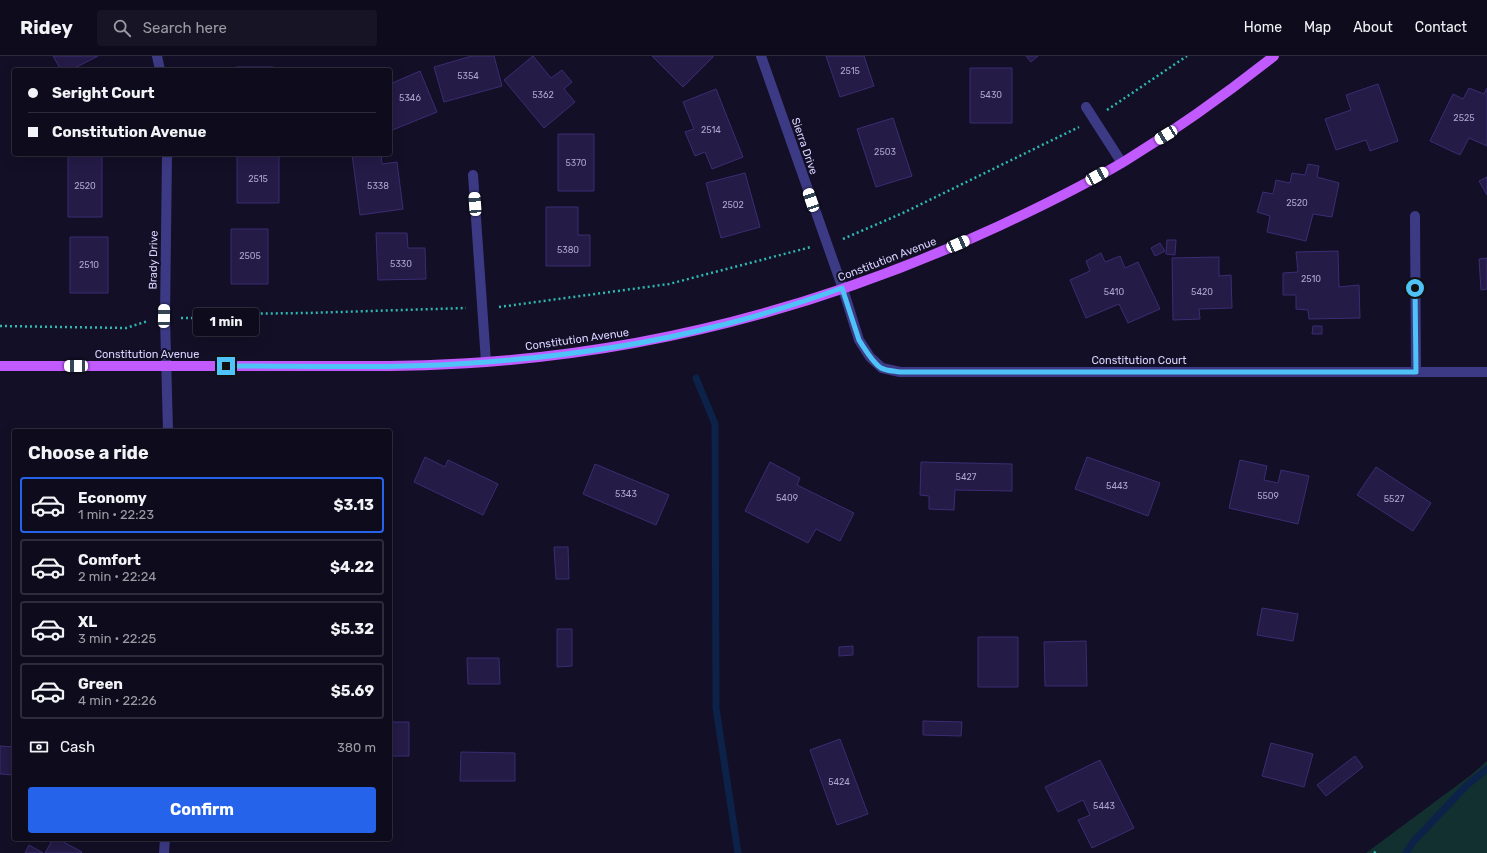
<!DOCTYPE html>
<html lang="en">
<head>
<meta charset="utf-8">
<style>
  :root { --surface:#0e0b1c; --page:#171425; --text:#f1f3f6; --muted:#9b9ba3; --line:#2e2b3b; --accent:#2563eb }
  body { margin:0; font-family:Rubik,sans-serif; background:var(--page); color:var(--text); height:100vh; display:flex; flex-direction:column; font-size:15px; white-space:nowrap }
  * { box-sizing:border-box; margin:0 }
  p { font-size:13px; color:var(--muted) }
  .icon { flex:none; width:22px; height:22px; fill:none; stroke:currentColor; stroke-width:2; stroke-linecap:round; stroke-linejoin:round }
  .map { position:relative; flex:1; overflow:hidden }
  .details { position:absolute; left:12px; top:373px; width:380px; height:412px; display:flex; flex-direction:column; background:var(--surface); border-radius:4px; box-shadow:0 4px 16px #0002,0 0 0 1px var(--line) }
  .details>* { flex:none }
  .hud { position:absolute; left:12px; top:12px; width:380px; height:88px; border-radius:4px; box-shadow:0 4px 16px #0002,0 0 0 1px var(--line); display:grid; align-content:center; height:88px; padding:0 16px; background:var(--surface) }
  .end { position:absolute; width:18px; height:18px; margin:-9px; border:5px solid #4fc3f7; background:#111; box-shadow:0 0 0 2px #111 }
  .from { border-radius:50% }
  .bubble { position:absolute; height:28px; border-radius:4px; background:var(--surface); box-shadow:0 4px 16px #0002,0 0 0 1px var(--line); font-size:13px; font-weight:700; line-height:28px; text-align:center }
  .car { position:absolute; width:12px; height:24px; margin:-12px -6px; border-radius:5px; box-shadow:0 0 3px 1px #0007; background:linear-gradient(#fff 24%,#345 0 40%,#fff 0 76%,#345 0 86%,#fff 0) }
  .hud b { display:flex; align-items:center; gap:14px; height:38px; font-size:15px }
  .hud b+b { border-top:1px solid var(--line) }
  .hud i { width:10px; height:10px; background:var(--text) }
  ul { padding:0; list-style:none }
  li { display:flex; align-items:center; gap:12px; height:56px; margin:0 8px 6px; padding:0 8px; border:2px solid var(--line); border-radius:4px }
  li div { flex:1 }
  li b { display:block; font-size:15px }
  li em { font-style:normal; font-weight:700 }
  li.active { border-color:var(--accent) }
  li>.icon { width:36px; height:36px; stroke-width:1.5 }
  h2 { padding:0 16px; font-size:18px; line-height:48px }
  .pay { display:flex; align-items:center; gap:10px; height:44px; padding:0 16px; font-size:15px }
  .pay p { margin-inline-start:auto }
  .button { display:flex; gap:8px; margin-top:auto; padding:8px 16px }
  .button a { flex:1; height:46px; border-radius:4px; background:var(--accent); color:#fff; font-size:16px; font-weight:700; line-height:46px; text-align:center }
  header { display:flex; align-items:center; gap:24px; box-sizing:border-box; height:56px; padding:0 20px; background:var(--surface); border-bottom:1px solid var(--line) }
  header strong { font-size:19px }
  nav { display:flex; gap:22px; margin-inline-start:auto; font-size:14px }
  .search { width:280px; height:36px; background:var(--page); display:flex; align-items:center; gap:10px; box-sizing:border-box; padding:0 14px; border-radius:4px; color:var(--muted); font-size:15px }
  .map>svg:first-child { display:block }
</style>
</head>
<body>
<header>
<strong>Ridey</strong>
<div class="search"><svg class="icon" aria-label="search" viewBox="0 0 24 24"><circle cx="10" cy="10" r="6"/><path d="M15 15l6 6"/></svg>Search here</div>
<nav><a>Home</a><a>Map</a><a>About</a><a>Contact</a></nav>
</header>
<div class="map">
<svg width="1487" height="797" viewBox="0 0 1487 797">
  <rect width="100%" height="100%" fill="#130f26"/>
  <!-- green -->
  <path fill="#12302f" d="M 1487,705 L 1487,797 L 1366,797 L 1471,719 Z"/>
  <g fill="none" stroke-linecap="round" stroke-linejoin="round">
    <!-- stream -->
    <path stroke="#0c2248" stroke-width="7" d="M 696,322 L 715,368 L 716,652 L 738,797
      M 1406,797 L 1413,786 L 1467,729 L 1487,713"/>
  </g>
  <!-- building -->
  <path fill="#241b47" stroke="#3b2d73" d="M 53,0 L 98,0 L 71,14 L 61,14 Z
    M 472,0 L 494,0 L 502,30 L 444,46 L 434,11 Z
    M 533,0 L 551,22 L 562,14 L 572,26 L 564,33 L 575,46 L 544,72 L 504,24 Z
    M 652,0 L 713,0 L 713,1 L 683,31 Z
    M 826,0 L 864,0 L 874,30 L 840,41 Z
    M 1026,0 L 1038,0 L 1031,6 Z
    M 236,11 L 273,11 L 273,14 L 236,14 Z
    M 970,12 L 1012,12 L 1012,67 L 970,67 Z
    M 420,15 L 437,56 L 390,75 L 390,28 Z
    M 1378,28 L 1398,85 L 1370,95 L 1366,84 L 1336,94 L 1325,63 L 1351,54 L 1346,39 Z
    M 1469,32 L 1484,38 L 1487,32 L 1487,90 L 1469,82 L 1460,99 L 1430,85 L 1453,38 L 1463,43 Z
    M 716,33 L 743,101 L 712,113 L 705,96 L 695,100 L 685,76 L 694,73 L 683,46 Z
    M 893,62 L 912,120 L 876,131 L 857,73 Z
    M 558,78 L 594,78 L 594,135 L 558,135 Z
    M 68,98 L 102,98 L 102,161 L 68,161 Z
    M 237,98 L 279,98 L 279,147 L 237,147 Z
    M 352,98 L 381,98 L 382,108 L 397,106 L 403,153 L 360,159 Z
    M 1308,108 L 1319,110 L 1317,121 L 1339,127 L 1332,161 L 1313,158 L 1306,185 L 1267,176 L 1270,160 L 1257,156 L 1263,136 L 1273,138 L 1276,124 L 1290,127 L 1292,117 L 1305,119 Z
    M 745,117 L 760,171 L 721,182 L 706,127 Z
    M 1487,121 L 1487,139 L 1479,125 Z
    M 546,151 L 578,151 L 578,179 L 590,179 L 590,210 L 546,210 Z
    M 231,173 L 268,173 L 268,228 L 231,228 Z
    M 376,177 L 407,177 L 408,192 L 425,192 L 426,223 L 378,224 Z
    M 70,181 L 108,181 L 108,237 L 70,237 Z
    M 1167,184 L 1176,184 L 1175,199 L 1166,198 Z
    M 1160,187 L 1165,195 L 1155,200 L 1151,192 Z
    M 1338,195 L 1339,231 L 1359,229 L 1360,262 L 1309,263 L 1308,254 L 1296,253 L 1296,239 L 1283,239 L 1283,217 L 1298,216 L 1296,196 Z
    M 1101,197 L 1105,206 L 1120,200 L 1125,212 L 1138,206 L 1160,253 L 1128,267 L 1119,248 L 1086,262 L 1070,224 L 1090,215 L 1086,205 Z
    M 1219,201 L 1219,220 L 1231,219 L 1232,252 L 1199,253 L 1200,263 L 1173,264 L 1172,202 Z
    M 1487,202 L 1487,233 L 1481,234 L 1479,203 Z
    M 1313,270 L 1322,270 L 1322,278 L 1312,278 Z
    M 425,401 L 445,411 L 448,404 L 498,428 L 483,459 L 414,426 Z
    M 1087,401 L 1160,427 L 1148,460 L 1075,433 Z
    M 1240,404 L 1267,410 L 1264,424 L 1278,427 L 1281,414 L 1309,420 L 1298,468 L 1229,452 Z
    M 770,406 L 800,422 L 797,429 L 854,457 L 840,485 L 816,473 L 808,487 L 745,455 Z
    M 921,406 L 1012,408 L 1012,435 L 955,434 L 954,454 L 929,453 L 929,440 L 920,439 Z
    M 595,408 L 669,439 L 656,469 L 583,438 Z
    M 1376,411 L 1431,447 L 1413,475 L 1357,439 Z
    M 554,491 L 568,491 L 569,523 L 556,523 Z
    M 1262,552 L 1298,558 L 1293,585 L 1257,579 Z
    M 557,573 L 572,573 L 572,610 L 557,611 Z
    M 978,581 L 1018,581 L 1018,631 L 978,631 Z
    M 1086,585 L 1087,630 L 1045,630 L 1044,586 Z
    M 853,590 L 853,599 L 839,600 L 839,591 Z
    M 467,602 L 499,602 L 500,628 L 468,628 Z
    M 923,665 L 962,666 L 961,680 L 923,679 Z
    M 390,666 L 409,666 L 409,700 L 390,700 Z
    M 840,683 L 868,758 L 837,769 L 810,694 Z
    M 1271,687 L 1313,698 L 1304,731 L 1262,720 Z
    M 0,690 L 14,691 L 14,719 L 0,718 Z
    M 461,696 L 515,697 L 515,725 L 460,725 Z
    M 1355,700 L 1363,711 L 1326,740 L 1317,729 Z
    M 1100,704 L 1134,772 L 1092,792 L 1078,764 L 1090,759 L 1083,744 L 1058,756 L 1045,731 Z
    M 53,783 L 58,783 L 82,796 L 81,797 L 45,797 Z
    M 29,789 L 43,797 L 25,797 Z"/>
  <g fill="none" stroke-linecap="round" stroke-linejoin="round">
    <!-- path -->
    <path stroke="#2fb8b0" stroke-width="2.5" stroke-dasharray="2 3" stroke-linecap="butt" d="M 1107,54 L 1187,0
      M 843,183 L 905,156 L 1079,71
      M 499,251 L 669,228 L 811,191
      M 181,262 L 192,262 L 225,258 L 307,257 L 466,252
      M 0,270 L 126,272 L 148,265
      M 1374,797 L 1378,794"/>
    <!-- minor -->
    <path stroke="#3d3a85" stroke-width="10" d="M 157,0 L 160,14
      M 761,0 L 843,233 L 859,284 L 870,301 L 882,312 L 900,316 L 1487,316
      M 1086,51 L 1122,107
      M 167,98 L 165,262 L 168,375
      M 473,119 L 486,306
      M 1415,160 L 1416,316
      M 164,797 L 165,783"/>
    <!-- major -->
    <path stroke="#c25bff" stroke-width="10" d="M 0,310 C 97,310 194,310 290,310 C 356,310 421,311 486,306 C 665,293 837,245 999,170 C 1042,150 1085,129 1125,105 C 1177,73 1226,38 1274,0"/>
  </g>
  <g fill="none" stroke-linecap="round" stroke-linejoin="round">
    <!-- route -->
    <path stroke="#4fc3f7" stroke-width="5" d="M 226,310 C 313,310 400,313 487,306 C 563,300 639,290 713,271 C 757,261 800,247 842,232 L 859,284 C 865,293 872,306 881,312 C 886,315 895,315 900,316 L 1416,316 L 1415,232"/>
  </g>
  <g text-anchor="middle" stroke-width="4" stroke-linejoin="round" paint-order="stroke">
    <!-- number labels -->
    <g font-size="9" fill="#aca6d1">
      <text x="850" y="18">2515</text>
      <text x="468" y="23">5354</text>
      <text x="543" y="42">5362</text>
      <text x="991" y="42">5430</text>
      <text x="410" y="45">5346</text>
      <text x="1464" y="65">2525</text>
      <text x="711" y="77">2514</text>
      <text x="885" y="99">2503</text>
      <text x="576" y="110">5370</text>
      <text x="258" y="126">2515</text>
      <text x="85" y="133">2520</text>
      <text x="378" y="133">5338</text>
      <text x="1297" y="150">2520</text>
      <text x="733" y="152">2502</text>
      <text x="568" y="197">5380</text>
      <text x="250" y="203">2505</text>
      <text x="401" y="211">5330</text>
      <text x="89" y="212">2510</text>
      <text x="1311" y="226">2510</text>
      <text x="1114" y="239">5410</text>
      <text x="1202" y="239">5420</text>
      <text x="966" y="424">5427</text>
      <text x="1117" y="433">5443</text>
      <text x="626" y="441">5343</text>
      <text x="1268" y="443">5509</text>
      <text x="787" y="445">5409</text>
      <text x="1394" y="446">5527</text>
      <text x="839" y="729">5424</text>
      <text x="1104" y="753">5443</text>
    </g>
    <!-- street labels -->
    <g font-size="11" fill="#d9d4ff" stroke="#130f26">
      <text transform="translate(805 90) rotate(71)" y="4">Sierra Drive</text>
      <text transform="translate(887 203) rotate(-21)" y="4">Constitution Avenue</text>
      <text transform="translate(153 204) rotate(-89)" y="4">Brady Drive</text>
      <text transform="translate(577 283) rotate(-8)" y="4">Constitution Avenue</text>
      <text x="147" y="302">Constitution Avenue</text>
      <text x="1139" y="308">Constitution Court</text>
    </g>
  </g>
</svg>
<i class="end from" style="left:1415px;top:232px"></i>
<i class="end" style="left:226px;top:310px"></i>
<div class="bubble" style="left:193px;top:252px;width:66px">1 min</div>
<i class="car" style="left:1166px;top:79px;rotate:238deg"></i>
<i class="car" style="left:1097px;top:120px;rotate:61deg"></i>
<i class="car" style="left:811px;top:144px;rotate:341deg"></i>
<i class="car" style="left:475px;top:148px;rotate:356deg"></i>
<i class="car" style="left:958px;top:188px;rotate:66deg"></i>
<i class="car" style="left:164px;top:260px;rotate:1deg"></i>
<i class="car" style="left:76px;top:310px;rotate:270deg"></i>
<div class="hud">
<b><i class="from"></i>Seright Court</b>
<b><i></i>Constitution Avenue</b>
</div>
<section class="details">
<h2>Choose a ride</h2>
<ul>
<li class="active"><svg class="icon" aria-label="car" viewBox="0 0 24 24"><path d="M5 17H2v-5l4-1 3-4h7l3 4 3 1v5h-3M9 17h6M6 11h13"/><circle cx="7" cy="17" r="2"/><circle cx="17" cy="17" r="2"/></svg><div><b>Economy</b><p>1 min · 22:23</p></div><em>$3.13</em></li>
<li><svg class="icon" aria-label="car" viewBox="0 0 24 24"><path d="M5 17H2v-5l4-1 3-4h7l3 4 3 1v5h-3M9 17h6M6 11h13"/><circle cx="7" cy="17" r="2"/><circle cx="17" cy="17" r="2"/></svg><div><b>Comfort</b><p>2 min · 22:24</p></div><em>$4.22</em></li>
<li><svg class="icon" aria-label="car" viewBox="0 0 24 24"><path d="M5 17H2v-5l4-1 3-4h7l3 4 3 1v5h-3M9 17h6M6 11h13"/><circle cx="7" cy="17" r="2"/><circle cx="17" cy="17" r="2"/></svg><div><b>XL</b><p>3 min · 22:25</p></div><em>$5.32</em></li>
<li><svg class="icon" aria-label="car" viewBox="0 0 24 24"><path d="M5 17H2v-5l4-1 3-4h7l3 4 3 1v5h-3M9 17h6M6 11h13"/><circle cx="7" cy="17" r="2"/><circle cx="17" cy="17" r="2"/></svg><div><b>Green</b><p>4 min · 22:26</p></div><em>$5.69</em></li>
</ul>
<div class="pay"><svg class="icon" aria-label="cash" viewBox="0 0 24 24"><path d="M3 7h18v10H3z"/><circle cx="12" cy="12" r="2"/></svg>Cash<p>380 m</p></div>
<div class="button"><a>Confirm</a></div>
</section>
</div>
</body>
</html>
